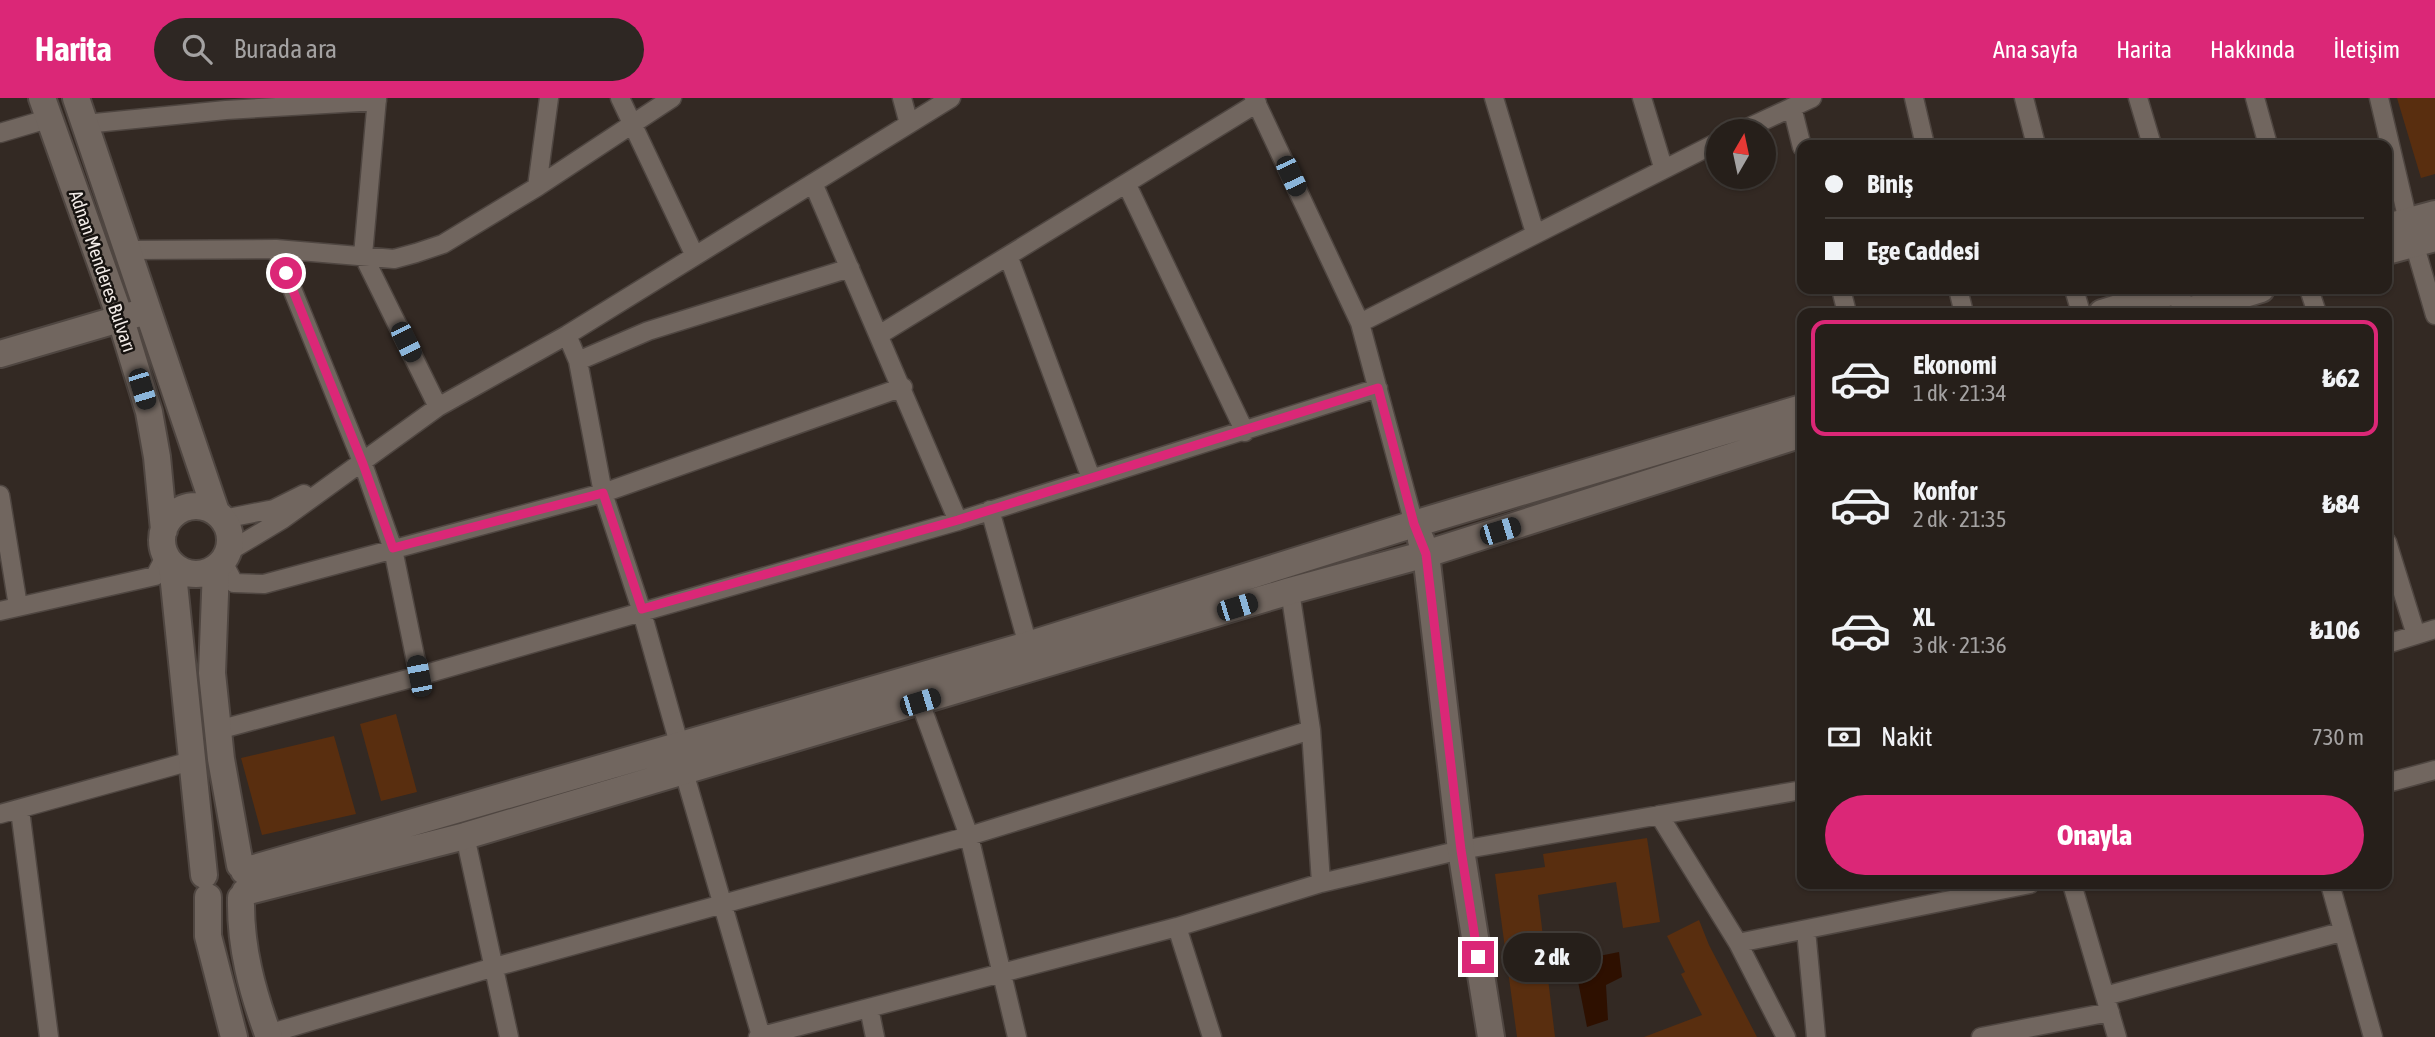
<!DOCTYPE html>
<html lang="tr">
<head>
<meta charset="utf-8">
<style>
  :root { --surface:#261f1a; --page:#2e2723; --text:#f1f3f6; --muted:#a4a2a2; --line:#423d39; --accent:#db2777 }
  body { margin:0; font-family:"Asap Condensed",sans-serif; background:var(--page); color:var(--text); height:100vh; display:flex; flex-direction:column; font-size:26px; white-space:nowrap }
  * { box-sizing:border-box; margin:0 }
  p { font-size:23px; color:var(--muted) }
  .icon { flex:none; width:38px; height:38px; fill:none; stroke:currentColor; stroke-width:2; stroke-linecap:round; stroke-linejoin:round }
  .map { position:relative; flex:1; overflow:hidden }
  .drawer { position:absolute; left:1797px; top:210px; width:595px; height:581px; display:flex; flex-direction:column; background:var(--surface); border-radius:14px; box-shadow:0 2px 5px #0004,0 0 0 2px var(--line) }
  .drawer>* { flex:none }
  .guide { position:absolute; left:1797px; top:42px; width:595px; height:154px; border-radius:14px; box-shadow:0 2px 5px #0004,0 0 0 2px var(--line); display:grid; align-content:center; height:154px; padding:0 28px; background:var(--surface) }
  .needle { width:46px; rotate:9deg }
  .fabs { position:absolute; left:1706px; top:21px; display:grid; gap:14px }
  .fabs a { display:grid; place-items:center; width:70px; height:70px; border-radius:50%; background:var(--surface); box-shadow:0 2px 5px #0004,0 0 0 2px var(--line); font-size:35px }
  .end { position:absolute; width:32px; height:32px; margin:-16px; border:9px solid #db2777; background:#fff; box-shadow:0 0 0 4px #fff }
  .from { border-radius:50% }
  .bubble { position:absolute; height:49px; border-radius:24px; background:var(--surface); box-shadow:0 2px 5px #0004,0 0 0 2px var(--line); font-size:23px; font-weight:800; line-height:49px; text-align:center }
  .car { position:absolute; width:21px; height:42px; margin:-21px -10px; border-radius:9px; box-shadow:0 0 5px 2px #0007; background:linear-gradient(#222 24%,#8ab4d8 0 40%,#222 0 76%,#8ab4d8 0 86%,#222 0) }
  .guide b { display:flex; align-items:center; gap:24px; height:66px; font-size:26px }
  .guide b+b { border-top:2px solid var(--line) }
  .guide i { width:18px; height:18px; background:var(--text) }
  ul { padding:12px 0 0; list-style:none }
  li { display:flex; align-items:center; gap:21px; height:116px; margin:0 14px 10px; padding:0 14px; border:4px solid transparent; border-radius:14px }
  li div { flex:1 }
  li b { display:block; font-size:26px }
  li em { font-style:normal; font-weight:800 }
  li.selected { border-color:var(--accent) }
  li>.icon { width:63px; height:63px; stroke-width:1.5 }
  .pay { display:flex; align-items:center; gap:18px; height:77px; padding:0 28px; font-size:26px }
  .pay p { margin-inline-start:auto }
  .cta { display:flex; gap:14px; margin-top:auto; padding:14px 28px }
  .cta a { flex:1; height:80px; border-radius:42px; background:var(--accent); color:#fff; font-size:28px; font-weight:800; line-height:80px; text-align:center }
  header { display:flex; align-items:center; gap:42px; box-sizing:border-box; height:98px; padding:0 35px; background:var(--accent); color:#fff }
  header strong { font-size:33px }
  nav { display:flex; gap:38px; margin-inline-start:auto; font-size:24px }
  .search { width:490px; height:63px; background:var(--page); display:flex; align-items:center; gap:18px; box-sizing:border-box; padding:0 24px; border-radius:38px; color:var(--muted); font-size:26px }
  .map>svg:first-child { display:block }
</style>
</head>
<body>
<header>
<strong>Harita</strong>
<div class="search"><svg class="icon" aria-label="search" viewBox="0 0 24 24"><circle cx="10" cy="10" r="6"/><path d="M15 15l6 6"/></svg>Burada ara</div>
<nav><a>Ana sayfa</a><a>Harita</a><a>Hakkında</a><a>İletişim</a></nav>
</header>
<div class="map">
<svg width="2435" height="939" viewBox="0 0 2435 939">
  <rect width="100%" height="100%" fill="#332923"/>
  <!-- water -->
  <path fill="#2e1000" d="M 1619,854 L 1622,879 L 1606,887 L 1608,922 L 1587,929 L 1574,863 Z"/>
  <!-- building -->
  <path fill="#592e0f" d="M 2397,0 L 2435,0 L 2435,76 L 2421,80 Z
    M 396,616 L 417,694 L 381,703 L 360,626 Z
    M 334,638 L 356,716 L 262,737 L 241,660 Z
    M 1647,740 L 1660,824 L 1623,830 L 1616,784 L 1538,797 L 1555,939 L 1517,939 L 1495,776 L 1545,769 L 1543,756 Z
    M 1699,822 L 1709,847 L 1757,939 L 1644,939 L 1702,917 L 1681,876 L 1685,874 L 1667,838 Z"/>
  <g fill="none" stroke-linecap="round" stroke-linejoin="round">
    <defs>
      <path id="street" d="M 377,0 L 363,157 L 438,309
        M 620,0 L 695,158
        M 902,0 L 909,26
        M 1254,0 L 1360,225 L 1414,426
        M 1494,0 L 1535,135
        M 1642,0 L 1663,69
        M 1914,0 L 1925,47
        M 2024,0 L 2036,47
        M 2138,0 L 2152,47
        M 2255,0 L 2268,47
        M 2379,0 L 2408,123
        M 1792,9 L 1802,49
        M 85,26 L 226,12 L 377,3
        M 1741,33 L 1812,0
        M 0,35 L 51,20
        M 813,85 L 958,423
        M 1127,87 L 1245,334
        M 537,89 L 549,0
        M 2414,145 L 2435,217
        M 276,151 L 363,366 L 393,451 L 419,578
        M 129,152 L 276,151 L 394,161 L 416,155 L 443,146 L 537,89 L 672,0
        M 1009,160 L 1091,380
        M 1841,191 L 1847,215
        M 1958,191 L 1964,215
        M 2074,191 L 2081,215
        M 2309,191 L 2317,215
        M 1360,225 L 1718,44
        M 567,237 L 578,263 L 603,395 L 641,511 L 680,649
        M 879,237 L 1257,5
        M 578,263 L 648,233 L 850,170
        M 0,397 L 18,508
        M 990,412 L 1028,547
        M 223,421 L 274,411 L 304,396
        M 2387,444 L 2416,537
        M 228,454 L 283,421 L 438,309 L 567,237 L 951,0
        M 223,464 L 234,485 L 264,486 L 603,395 L 903,289
        M 1290,493 L 1311,632 L 1321,785
        M 0,513 L 155,478 L 166,457
        M 2387,546 L 2435,531
        M 920,604 L 969,738 L 1017,939
        M 218,632 L 419,578 L 958,423 L 1378,290
        M 684,674 L 761,938
        M 2387,685 L 2435,672
        M 20,712 L 49,939
        M 0,716 L 191,663
        M 1659,717 L 1738,845 L 1786,939
        M 465,738 L 509,939
        M 2072,786 L 2117,939
        M 2330,786 L 2373,939
        M 1177,829 L 1212,939
        M 1806,832 L 1816,939
        M 1738,845 L 2030,786
        M 2105,898 L 2341,834
        M 869,910 L 875,939
        M 268,936 L 491,870 L 969,738 L 1311,632
        M 758,939 L 1177,829 L 1321,785 L 1461,752 L 1802,692
        M 1981,939 L 2110,914"/>
      <path id="secondary" d="M 42,0 L 121,222 L 149,314 L 157,359 L 164,432
        M 76,0 L 216,414
        M 2387,129 L 2435,116
        M 2387,153 L 2435,140
        M 2102,215 L 2180,191
        M 2182,215 L 2261,191
        M 0,256 L 136,216
        M162 442a34 34 0 1 1 68 0a34 34 0 1 1-68 0Z
        M 1421,442 L 1426,456 L 1461,752 L 1491,939
        M 172,466 L 204,777
        M 216,470 L 212,575 L 221,661 L 240,767
        M 244,773 L 1028,547 L 1414,426 L 1802,310
        M 245,794 L 465,738 L 1290,493 L 1426,456 L 1802,336
        M 208,799 L 208,838 L 234,939
        M 241,800 C 240,849 252,893 269,939"/>
    </defs>
    <!-- street casing -->
    <use href="#street" stroke="#4f4641" stroke-width="21"/>
    <!-- secondary casing -->
    <use href="#secondary" stroke="#4f4641" stroke-width="30"/>
    <!-- street -->
    <use href="#street" stroke="#71665f" stroke-width="18"/>
    <!-- secondary -->
    <use href="#secondary" stroke="#71665f" stroke-width="26"/>
  </g>
  <g fill="none" stroke-linecap="round" stroke-linejoin="round">
    <!-- route -->
    <path stroke="#db2777" stroke-width="9" d="M 286,175 L 363,366 L 393,450 L 603,395 L 642,511 L 958,422 L 1378,290 L 1414,426 L 1426,456 L 1461,752 L 1478,859"/>
  </g>
  <g text-anchor="middle" stroke-width="5" stroke-linejoin="round" paint-order="stroke">
    <!-- street labels -->
    <g font-size="19" fill="#f2ebe7" stroke="#171310">
      <text transform="translate(103 173) rotate(71)" y="7">Adnan Menderes Bulvarı</text>
    </g>
  </g>
</svg>
<div class="fabs">
<a><svg class="needle" viewBox="-14 -14 28 28"><path d="M0-13l5 13h-10z" fill="#e53935"/><path d="M0 13l5-13h-10z" fill="#a4a2a2"/></svg></a>
</div>
<i class="end from" style="left:286px;top:175px"></i>
<i class="end" style="left:1478px;top:859px"></i>
<div class="bubble" style="left:1503px;top:835px;width:98px">2 dk</div>
<i class="car" style="left:1291px;top:78px;rotate:155deg"></i>
<i class="car" style="left:406px;top:244px;rotate:154deg"></i>
<i class="car" style="left:142px;top:291px;rotate:163deg"></i>
<i class="car" style="left:1500px;top:433px;rotate:73deg"></i>
<i class="car" style="left:1237px;top:509px;rotate:73deg"></i>
<i class="car" style="left:419px;top:578px;rotate:349deg"></i>
<i class="car" style="left:920px;top:604px;rotate:73deg"></i>
<div class="guide">
<b><i class="from"></i>Biniş</b>
<b><i></i>Ege Caddesi</b>
</div>
<section class="drawer">
<ul>
<li class="selected"><svg class="icon" aria-label="car" viewBox="0 0 24 24"><path d="M5 17H2v-5l4-1 3-4h7l3 4 3 1v5h-3M9 17h6M6 11h13"/><circle cx="7" cy="17" r="2"/><circle cx="17" cy="17" r="2"/></svg><div><b>Ekonomi</b><p>1 dk · 21:34</p></div><em>₺62</em></li>
<li><svg class="icon" aria-label="car" viewBox="0 0 24 24"><path d="M5 17H2v-5l4-1 3-4h7l3 4 3 1v5h-3M9 17h6M6 11h13"/><circle cx="7" cy="17" r="2"/><circle cx="17" cy="17" r="2"/></svg><div><b>Konfor</b><p>2 dk · 21:35</p></div><em>₺84</em></li>
<li><svg class="icon" aria-label="car" viewBox="0 0 24 24"><path d="M5 17H2v-5l4-1 3-4h7l3 4 3 1v5h-3M9 17h6M6 11h13"/><circle cx="7" cy="17" r="2"/><circle cx="17" cy="17" r="2"/></svg><div><b>XL</b><p>3 dk · 21:36</p></div><em>₺106</em></li>
</ul>
<div class="pay"><svg class="icon" aria-label="cash" viewBox="0 0 24 24"><path d="M3 7h18v10H3z"/><circle cx="12" cy="12" r="2"/></svg>Nakit<p>730 m</p></div>
<div class="cta"><a>Onayla</a></div>
</section>
</div>
</body>
</html>
